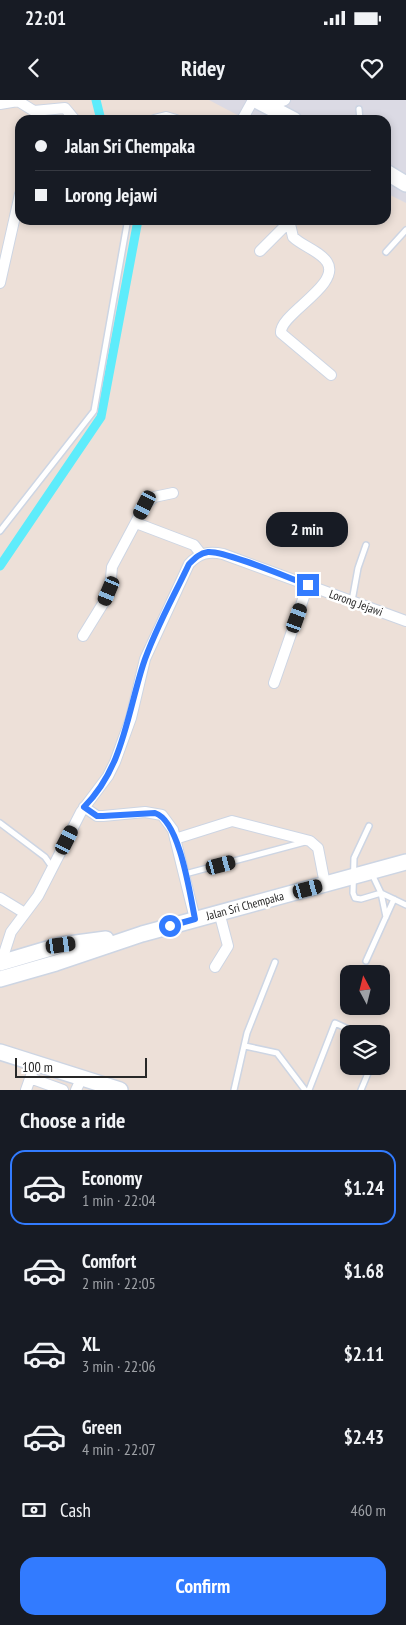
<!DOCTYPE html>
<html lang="en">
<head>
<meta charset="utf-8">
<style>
  :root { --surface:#171b24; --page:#20242c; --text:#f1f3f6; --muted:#9ea1a6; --line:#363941; --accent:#327bff }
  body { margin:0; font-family:"PT Sans Narrow",sans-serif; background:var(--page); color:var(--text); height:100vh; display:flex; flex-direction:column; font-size:19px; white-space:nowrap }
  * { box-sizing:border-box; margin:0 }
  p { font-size:16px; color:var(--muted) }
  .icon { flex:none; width:28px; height:28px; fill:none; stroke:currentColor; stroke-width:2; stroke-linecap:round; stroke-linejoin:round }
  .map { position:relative; height:990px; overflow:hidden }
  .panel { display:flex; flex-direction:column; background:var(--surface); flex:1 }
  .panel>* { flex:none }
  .top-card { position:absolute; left:15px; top:15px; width:376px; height:110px; border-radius:15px; box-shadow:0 2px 8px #0003; display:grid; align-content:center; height:110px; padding:0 20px; background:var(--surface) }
  .needle { width:32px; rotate:353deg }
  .tools { position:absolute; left:340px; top:865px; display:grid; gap:10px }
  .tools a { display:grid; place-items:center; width:50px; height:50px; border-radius:10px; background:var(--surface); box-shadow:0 2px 8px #0003; font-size:25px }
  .scale { position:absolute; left:15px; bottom:12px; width:132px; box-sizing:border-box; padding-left:5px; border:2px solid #282828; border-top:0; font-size:14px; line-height:18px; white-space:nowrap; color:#282828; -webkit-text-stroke:4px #fff; paint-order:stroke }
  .end { position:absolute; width:22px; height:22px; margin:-11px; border:6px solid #327bff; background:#fff; box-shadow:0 0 0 2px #fff }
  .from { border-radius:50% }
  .bubble { position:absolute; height:35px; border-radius:15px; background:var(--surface); box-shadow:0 2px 8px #0003; font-size:16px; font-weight:700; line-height:35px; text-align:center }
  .car { position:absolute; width:15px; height:30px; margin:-15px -8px; border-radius:6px; box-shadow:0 0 4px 1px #0007; background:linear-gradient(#222 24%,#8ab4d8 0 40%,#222 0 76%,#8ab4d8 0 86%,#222 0) }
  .top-card b { display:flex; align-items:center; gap:18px; height:48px; font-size:19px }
  .top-card b+b { border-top:1px solid var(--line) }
  .top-card i { width:12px; height:12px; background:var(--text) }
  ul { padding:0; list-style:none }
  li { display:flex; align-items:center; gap:15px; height:75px; margin:0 10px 8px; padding:0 10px; border:2px solid transparent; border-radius:15px }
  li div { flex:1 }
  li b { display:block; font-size:19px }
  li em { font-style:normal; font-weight:700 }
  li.selected { border-color:var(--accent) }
  li>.icon { width:45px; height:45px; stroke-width:1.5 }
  h2 { padding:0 20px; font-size:22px; line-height:60px }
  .pay { display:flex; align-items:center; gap:12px; height:55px; padding:0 20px; font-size:19px }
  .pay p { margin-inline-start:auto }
  .primary-button { display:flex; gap:10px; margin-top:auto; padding:10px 20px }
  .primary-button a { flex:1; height:58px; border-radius:15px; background:var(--accent); color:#fff; font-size:20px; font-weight:700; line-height:58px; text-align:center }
  .status { display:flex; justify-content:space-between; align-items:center; height:35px; padding:0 25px; background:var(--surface); direction:ltr }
  .status svg { height:14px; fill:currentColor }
  header { display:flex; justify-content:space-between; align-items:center; height:65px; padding:0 20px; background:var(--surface); font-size:22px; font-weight:700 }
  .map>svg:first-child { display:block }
</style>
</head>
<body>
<div class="status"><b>22:01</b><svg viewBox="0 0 49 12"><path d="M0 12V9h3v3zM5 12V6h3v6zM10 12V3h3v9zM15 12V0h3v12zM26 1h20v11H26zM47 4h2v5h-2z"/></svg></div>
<header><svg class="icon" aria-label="back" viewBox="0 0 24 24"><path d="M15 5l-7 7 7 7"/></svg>Ridey<svg class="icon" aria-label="heart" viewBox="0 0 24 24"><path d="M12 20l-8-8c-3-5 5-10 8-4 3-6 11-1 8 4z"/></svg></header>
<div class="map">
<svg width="406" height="990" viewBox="0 0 406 990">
  <rect width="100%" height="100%" fill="#ede0d8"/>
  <!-- industrial -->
  <path fill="#dbdae4" d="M 209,0 L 406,0 L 406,103 L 386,93 L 386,20 L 247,20 Z"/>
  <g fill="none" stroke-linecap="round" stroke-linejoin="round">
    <!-- canal -->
    <path stroke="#5eecfb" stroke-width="9" d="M 96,0 L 101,20
      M 0,466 L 101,317 L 138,120"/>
    <defs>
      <path id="lane" d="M 359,9 L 360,20
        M 386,152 L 406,130
        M 0,431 L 94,311 L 127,124 L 125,120
        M 352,501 L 358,468 L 366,445
        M 0,723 L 45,757 L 52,767
        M 369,726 L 354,758 L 353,793 L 355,798 L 361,799 L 381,793 L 386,817
        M 371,772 L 381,793 L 406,805
        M 185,774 L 305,742
        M 366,861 L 394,799
        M 245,946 L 277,953 L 305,990
        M 234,990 L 247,933 L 275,862
        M 309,990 L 335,923 L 359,934
        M 361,990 L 371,966"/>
      <path id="street" d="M 0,4 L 18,1 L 34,11 L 65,8 L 75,20
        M 269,6 L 285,0
        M 154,20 L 166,17 L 176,20
        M 242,20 L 253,0
        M 289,120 L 293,137 C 302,146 320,151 327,162 C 342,185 279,214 281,233 L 331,275
        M 260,151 L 290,121
        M 0,183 L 20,94
        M 136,423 L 194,445 L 201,454
        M 83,536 L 104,502 L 110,489 L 112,467 L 145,405 L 154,397 L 173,393
        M 274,583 L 308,485
        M 84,707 L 97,716 L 103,716 L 145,712 L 162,715 L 173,730 L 195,819
        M 175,739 L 232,721 L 310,741 L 318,748 L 325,784
        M 0,798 L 23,812
        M 1,863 L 11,832 L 38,796 L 81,712 L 108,676 L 115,662 L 131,618 L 145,559 L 189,464 C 199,453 209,451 223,454 L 406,521
        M 215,867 L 228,846 L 219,812
        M 30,978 L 63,990
        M 26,990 L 32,973
        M 76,990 L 82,977"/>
      <path id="secondary" d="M 256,0 L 294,20
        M 386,72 L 406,84
        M 0,863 L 61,845 L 106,839
        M 0,879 L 56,863 L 142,834 L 406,762
        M 0,952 L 120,990"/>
    </defs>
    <!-- lane casing -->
    <use href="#lane" stroke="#cdd5e3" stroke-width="8"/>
    <!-- street casing -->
    <use href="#street" stroke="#cdd5e3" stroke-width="12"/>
    <!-- secondary casing -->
    <use href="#secondary" stroke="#cdd5e3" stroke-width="18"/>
    <!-- lane -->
    <use href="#lane" stroke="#fff" stroke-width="5"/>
    <!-- street -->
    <use href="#street" stroke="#fff" stroke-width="10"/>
    <!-- secondary -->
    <use href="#secondary" stroke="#fff" stroke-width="15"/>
  </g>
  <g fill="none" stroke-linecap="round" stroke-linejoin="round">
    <!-- route -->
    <path stroke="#327bff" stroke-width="6" d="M 170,826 L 195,819 C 190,795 180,721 155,713 L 103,716 L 97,716 L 84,707 C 123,668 127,615 143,565 C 154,531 174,496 189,464 C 195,458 200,453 208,452 C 226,451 289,478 308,485"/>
  </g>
  <g text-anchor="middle" stroke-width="5" stroke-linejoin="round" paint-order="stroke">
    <!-- street labels -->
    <g font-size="12" fill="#282828" stroke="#fff">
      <text transform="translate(356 503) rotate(20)" y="4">Lorong Jejawi</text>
      <text transform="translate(245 806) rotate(-15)" y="4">Jalan Sri Chempaka</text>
    </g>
  </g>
</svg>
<div class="tools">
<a><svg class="needle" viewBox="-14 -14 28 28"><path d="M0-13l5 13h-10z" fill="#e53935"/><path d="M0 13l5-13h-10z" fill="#9ea1a6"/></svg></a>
<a><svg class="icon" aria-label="layers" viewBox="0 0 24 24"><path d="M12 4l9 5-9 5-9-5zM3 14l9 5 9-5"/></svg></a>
</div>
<div class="scale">100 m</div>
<i class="end from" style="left:170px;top:826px"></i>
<i class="end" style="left:308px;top:485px"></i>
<div class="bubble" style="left:266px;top:412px;width:82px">2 min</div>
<i class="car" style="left:145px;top:405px;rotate:207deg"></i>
<i class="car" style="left:109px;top:491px;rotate:203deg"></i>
<i class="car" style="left:297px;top:518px;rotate:20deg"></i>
<i class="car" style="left:67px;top:740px;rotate:27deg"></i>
<i class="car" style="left:221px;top:765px;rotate:75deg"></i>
<i class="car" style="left:308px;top:789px;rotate:75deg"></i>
<i class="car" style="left:61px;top:845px;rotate:82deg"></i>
<div class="top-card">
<b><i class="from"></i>Jalan Sri Chempaka</b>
<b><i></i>Lorong Jejawi</b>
</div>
</div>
<section class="panel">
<h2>Choose a ride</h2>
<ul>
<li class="selected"><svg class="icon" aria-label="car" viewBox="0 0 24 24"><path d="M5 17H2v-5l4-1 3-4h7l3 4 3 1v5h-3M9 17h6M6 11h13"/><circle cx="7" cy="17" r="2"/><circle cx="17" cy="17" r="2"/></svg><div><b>Economy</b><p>1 min · 22:04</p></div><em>$1.24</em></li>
<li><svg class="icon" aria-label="car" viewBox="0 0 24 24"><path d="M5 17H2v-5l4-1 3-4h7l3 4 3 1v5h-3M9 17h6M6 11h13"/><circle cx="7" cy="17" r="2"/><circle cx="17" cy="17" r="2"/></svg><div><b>Comfort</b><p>2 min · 22:05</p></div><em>$1.68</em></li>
<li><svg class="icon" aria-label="car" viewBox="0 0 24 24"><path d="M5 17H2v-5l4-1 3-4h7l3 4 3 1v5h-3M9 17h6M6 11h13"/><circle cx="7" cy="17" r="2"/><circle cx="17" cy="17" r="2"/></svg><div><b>XL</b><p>3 min · 22:06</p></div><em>$2.11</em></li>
<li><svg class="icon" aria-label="car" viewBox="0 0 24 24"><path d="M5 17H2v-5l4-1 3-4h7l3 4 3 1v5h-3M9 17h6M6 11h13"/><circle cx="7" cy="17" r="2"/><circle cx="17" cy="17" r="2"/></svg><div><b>Green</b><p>4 min · 22:07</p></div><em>$2.43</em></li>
</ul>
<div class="pay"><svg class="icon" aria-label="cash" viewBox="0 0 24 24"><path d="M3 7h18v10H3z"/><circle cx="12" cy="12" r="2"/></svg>Cash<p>460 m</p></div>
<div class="primary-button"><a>Confirm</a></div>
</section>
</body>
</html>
